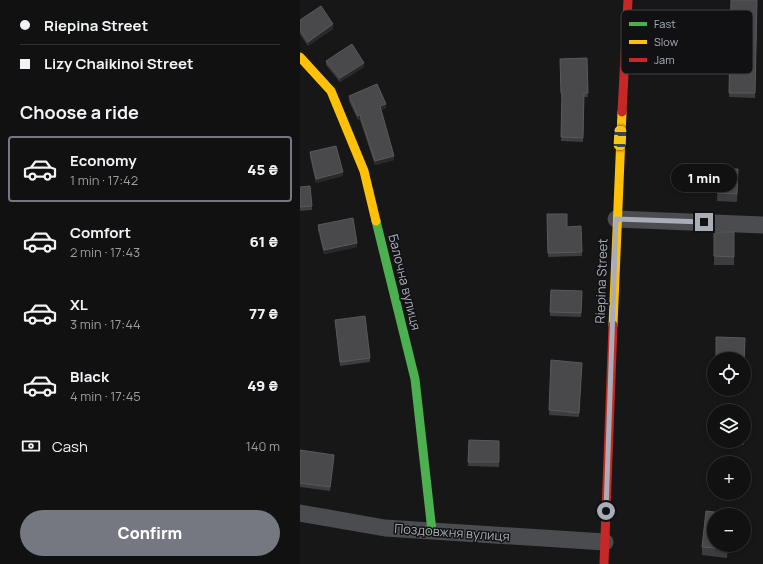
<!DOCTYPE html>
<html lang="en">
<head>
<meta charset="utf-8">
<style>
  :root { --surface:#111; --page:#1e1f1f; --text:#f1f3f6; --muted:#9c9d9f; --line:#303131; --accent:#757880 }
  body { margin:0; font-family:Manrope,sans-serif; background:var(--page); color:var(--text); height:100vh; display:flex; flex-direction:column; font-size:15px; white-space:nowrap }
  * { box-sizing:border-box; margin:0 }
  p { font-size:13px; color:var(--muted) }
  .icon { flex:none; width:22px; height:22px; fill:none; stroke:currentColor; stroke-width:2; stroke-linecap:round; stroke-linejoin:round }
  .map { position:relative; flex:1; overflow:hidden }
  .drawer { display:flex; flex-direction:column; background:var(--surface); width:300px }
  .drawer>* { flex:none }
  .hud { display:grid; align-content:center; height:88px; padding:0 20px; background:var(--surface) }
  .buttons { position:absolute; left:407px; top:352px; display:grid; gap:8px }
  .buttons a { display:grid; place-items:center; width:44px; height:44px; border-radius:50%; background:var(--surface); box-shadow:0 2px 6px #0003,0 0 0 1px var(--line); font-size:20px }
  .end { position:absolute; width:18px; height:18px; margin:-9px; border:5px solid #a8adb8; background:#111; box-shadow:0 0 0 2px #111 }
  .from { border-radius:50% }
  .bubble { position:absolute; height:28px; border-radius:14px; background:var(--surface); box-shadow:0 2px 6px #0003,0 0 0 1px var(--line); font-size:13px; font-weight:800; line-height:28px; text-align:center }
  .car { position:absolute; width:12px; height:24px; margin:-12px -6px; border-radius:5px; box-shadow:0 0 3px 1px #0007; background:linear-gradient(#f5c518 24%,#345 0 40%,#f5c518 0 76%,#345 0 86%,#f5c518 0) }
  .hud b { display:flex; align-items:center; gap:14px; height:38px; font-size:15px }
  .hud b+b { border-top:1px solid var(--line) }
  .hud i { width:10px; height:10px; background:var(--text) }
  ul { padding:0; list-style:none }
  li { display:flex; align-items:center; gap:12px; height:66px; margin:0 8px 6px; padding:0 12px; border:2px solid transparent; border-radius:4px }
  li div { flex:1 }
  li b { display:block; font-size:15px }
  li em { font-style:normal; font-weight:800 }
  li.selected { border-color:var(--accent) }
  li>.icon { width:36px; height:36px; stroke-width:1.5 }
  h2 { padding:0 20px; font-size:18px; line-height:48px }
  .pay { display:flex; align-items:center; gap:10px; height:44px; padding:0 20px; font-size:15px }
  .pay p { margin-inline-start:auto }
  .action { display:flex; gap:8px; margin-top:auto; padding:8px 20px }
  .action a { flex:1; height:46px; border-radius:24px; background:var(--accent); color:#fff; font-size:16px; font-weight:800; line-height:46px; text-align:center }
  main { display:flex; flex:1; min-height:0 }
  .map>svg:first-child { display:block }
</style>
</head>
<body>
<main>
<section class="drawer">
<div class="hud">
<b><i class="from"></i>Riepina Street</b>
<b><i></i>Lizy Chaikinoi Street</b>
</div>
<h2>Choose a ride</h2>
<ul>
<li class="selected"><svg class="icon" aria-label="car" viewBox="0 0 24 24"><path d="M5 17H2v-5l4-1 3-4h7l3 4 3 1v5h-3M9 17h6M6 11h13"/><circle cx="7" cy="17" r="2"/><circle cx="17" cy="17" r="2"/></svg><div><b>Economy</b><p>1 min · 17:42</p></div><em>45 ₴</em></li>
<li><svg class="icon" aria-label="car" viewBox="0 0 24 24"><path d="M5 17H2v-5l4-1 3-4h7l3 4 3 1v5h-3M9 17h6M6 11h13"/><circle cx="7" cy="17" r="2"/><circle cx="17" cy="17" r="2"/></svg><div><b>Comfort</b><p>2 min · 17:43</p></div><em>61 ₴</em></li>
<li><svg class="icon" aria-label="car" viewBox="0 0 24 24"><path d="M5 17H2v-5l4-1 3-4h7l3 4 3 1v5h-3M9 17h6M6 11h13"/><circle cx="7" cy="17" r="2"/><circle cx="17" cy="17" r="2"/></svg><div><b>XL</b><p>3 min · 17:44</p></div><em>77 ₴</em></li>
<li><svg class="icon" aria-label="car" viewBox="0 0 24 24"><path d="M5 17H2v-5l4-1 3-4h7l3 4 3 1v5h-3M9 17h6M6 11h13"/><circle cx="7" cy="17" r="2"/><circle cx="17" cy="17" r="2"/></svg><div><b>Black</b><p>4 min · 17:45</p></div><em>49 ₴</em></li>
</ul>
<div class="pay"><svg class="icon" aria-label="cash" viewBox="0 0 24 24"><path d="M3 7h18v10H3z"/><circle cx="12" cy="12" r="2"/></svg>Cash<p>140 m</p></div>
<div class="action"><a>Confirm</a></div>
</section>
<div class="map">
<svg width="463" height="564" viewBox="0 0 463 564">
  <rect width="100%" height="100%" fill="#171717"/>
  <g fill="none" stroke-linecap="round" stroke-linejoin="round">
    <!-- street -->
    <path stroke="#4b4c50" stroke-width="17" d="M 316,219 L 463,225
      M 0,513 L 85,528 L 305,542"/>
    <!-- fast -->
    <path stroke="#4caf50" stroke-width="9" d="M 76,221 L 115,379 L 132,531"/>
    <!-- slow -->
    <path stroke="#ffc107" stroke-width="9" d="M 0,57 L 31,91 L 64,171 L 76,221
      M 313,325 L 322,112"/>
    <!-- jam -->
    <path stroke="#c62828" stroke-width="9" d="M 322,112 L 328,0
      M 304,564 L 313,325"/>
  </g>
  <!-- wall -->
  <path fill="#3d3d3f" d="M 431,0 L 457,0 L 455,98 L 429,97 Z
    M 0,20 L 33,29 L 8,46 L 0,34 Z
    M 287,58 L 288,97 L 284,97 L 283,142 L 261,141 L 262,98 L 261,98 L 260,59 Z
    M 26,61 L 64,67 L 40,82 L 26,65 Z
    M 49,96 L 86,108 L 81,110 L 94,160 L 75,165 L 60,120 L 58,120 L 49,101 Z
    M 10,152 L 43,176 L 16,183 L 10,157 Z
    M 418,169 L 438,169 L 437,202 L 417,201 Z
    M 0,187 L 12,206 L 12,210 L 0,211 Z
    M 247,214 L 267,227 L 281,226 L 282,256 L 248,257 Z
    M 18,225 L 57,247 L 24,254 L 18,230 Z
    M 414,232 L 434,232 L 434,265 L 414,265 Z
    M 251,290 L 282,291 L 281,317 L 250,316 Z
    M 35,320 L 70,358 L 70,362 L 40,366 Z
    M 251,360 L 282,363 L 279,417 L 249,415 Z
    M 169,440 L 199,441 L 199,467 L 168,466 Z
    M 416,441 L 444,441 L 444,445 L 416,444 Z
    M 0,450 L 34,460 L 30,491 L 0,487 Z
    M 414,545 L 428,545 L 427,558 L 402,555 L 402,547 Z"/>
  <!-- shaded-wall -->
  <path fill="#29292a" d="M 33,24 L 33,29 L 8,46 L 8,42 Z
    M 64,63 L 64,67 L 40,82 L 40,78 Z
    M 86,104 L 86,108 L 80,111 L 80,106 Z
    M 60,115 L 60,120 L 58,120 L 58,116 Z
    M 94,156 L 94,160 L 75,165 L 75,161 Z
    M 43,172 L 43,176 L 16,183 L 16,179 Z
    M 57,243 L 57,247 L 24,254 L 24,250 Z
    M 34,455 L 34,460 L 30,491 L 30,487 Z
    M 427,545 L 428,545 L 427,558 Z"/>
  <!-- building -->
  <path fill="#49494c" stroke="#58595d" d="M 431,0 L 457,0 L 455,93 L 429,93 Z
    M 21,6 L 33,24 L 8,42 L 0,30 L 0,20 Z
    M 52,44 L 64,63 L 40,78 L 26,61 Z
    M 287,58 L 288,93 L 284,93 L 283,138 L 261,137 L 262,93 L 261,93 L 260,59 Z
    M 77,84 L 86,104 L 80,106 L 94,156 L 75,161 L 60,115 L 58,116 L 49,96 Z
    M 36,146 L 43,172 L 16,179 L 10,152 Z
    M 418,169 L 438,169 L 437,194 L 417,193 Z
    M 10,186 L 12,206 L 0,207 L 0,187 Z
    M 247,214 L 267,214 L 267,227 L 281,226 L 282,252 L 248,253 Z
    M 53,218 L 57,243 L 24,250 L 18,225 Z
    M 414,232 L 434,232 L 434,257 L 414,256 Z
    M 251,290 L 282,291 L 281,313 L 250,312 Z
    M 65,316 L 70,358 L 40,362 L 35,320 Z
    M 416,337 L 445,338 L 444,364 L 444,359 L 416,359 Z
    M 251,360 L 282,363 L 279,413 L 249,410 Z
    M 169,440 L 199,441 L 199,462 L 168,462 Z
    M 0,450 L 34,455 L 30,487 L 0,483 Z
    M 406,511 L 431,514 L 431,515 L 414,515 L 414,545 L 427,545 L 427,549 L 402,547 Z"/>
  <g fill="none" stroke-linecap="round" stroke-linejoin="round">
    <!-- route -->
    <path stroke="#a8adb8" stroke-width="5" d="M 306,511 L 316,219 L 404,222"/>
  </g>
  <g text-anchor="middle" stroke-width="3" stroke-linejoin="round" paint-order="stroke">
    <!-- street labels -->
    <g font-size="13" fill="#a8adb8" stroke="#111113">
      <text transform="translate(301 281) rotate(-88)" y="5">Riepina Street</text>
      <text transform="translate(105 282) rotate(76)" y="5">Балочна вулиця</text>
      <text transform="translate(152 532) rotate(4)" y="5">Поздовжня вулиця</text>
    </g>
  </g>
  <!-- legend -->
  <rect x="321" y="10" width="132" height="64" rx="6" fill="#111113" stroke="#3e4045" stroke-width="1"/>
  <rect x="329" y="22" width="18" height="4" fill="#4caf50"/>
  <rect x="329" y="40" width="18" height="4" fill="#ffc107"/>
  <rect x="329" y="58" width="18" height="4" fill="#c62828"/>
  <g font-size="11" fill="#a8adb8">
    <text x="354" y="28">Fast</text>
    <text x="354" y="46">Slow</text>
    <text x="354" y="64">Jam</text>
  </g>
</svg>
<div class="buttons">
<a><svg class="icon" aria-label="locate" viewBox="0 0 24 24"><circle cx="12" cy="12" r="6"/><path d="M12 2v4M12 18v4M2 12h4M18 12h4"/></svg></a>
<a><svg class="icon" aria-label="layers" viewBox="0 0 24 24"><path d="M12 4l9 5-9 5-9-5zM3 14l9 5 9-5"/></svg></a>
<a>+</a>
<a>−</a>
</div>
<i class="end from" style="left:306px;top:511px"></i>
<i class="end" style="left:404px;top:222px"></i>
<div class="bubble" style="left:371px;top:164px;width:66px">1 min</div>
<i class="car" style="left:320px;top:138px;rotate:3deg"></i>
</div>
</main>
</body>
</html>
